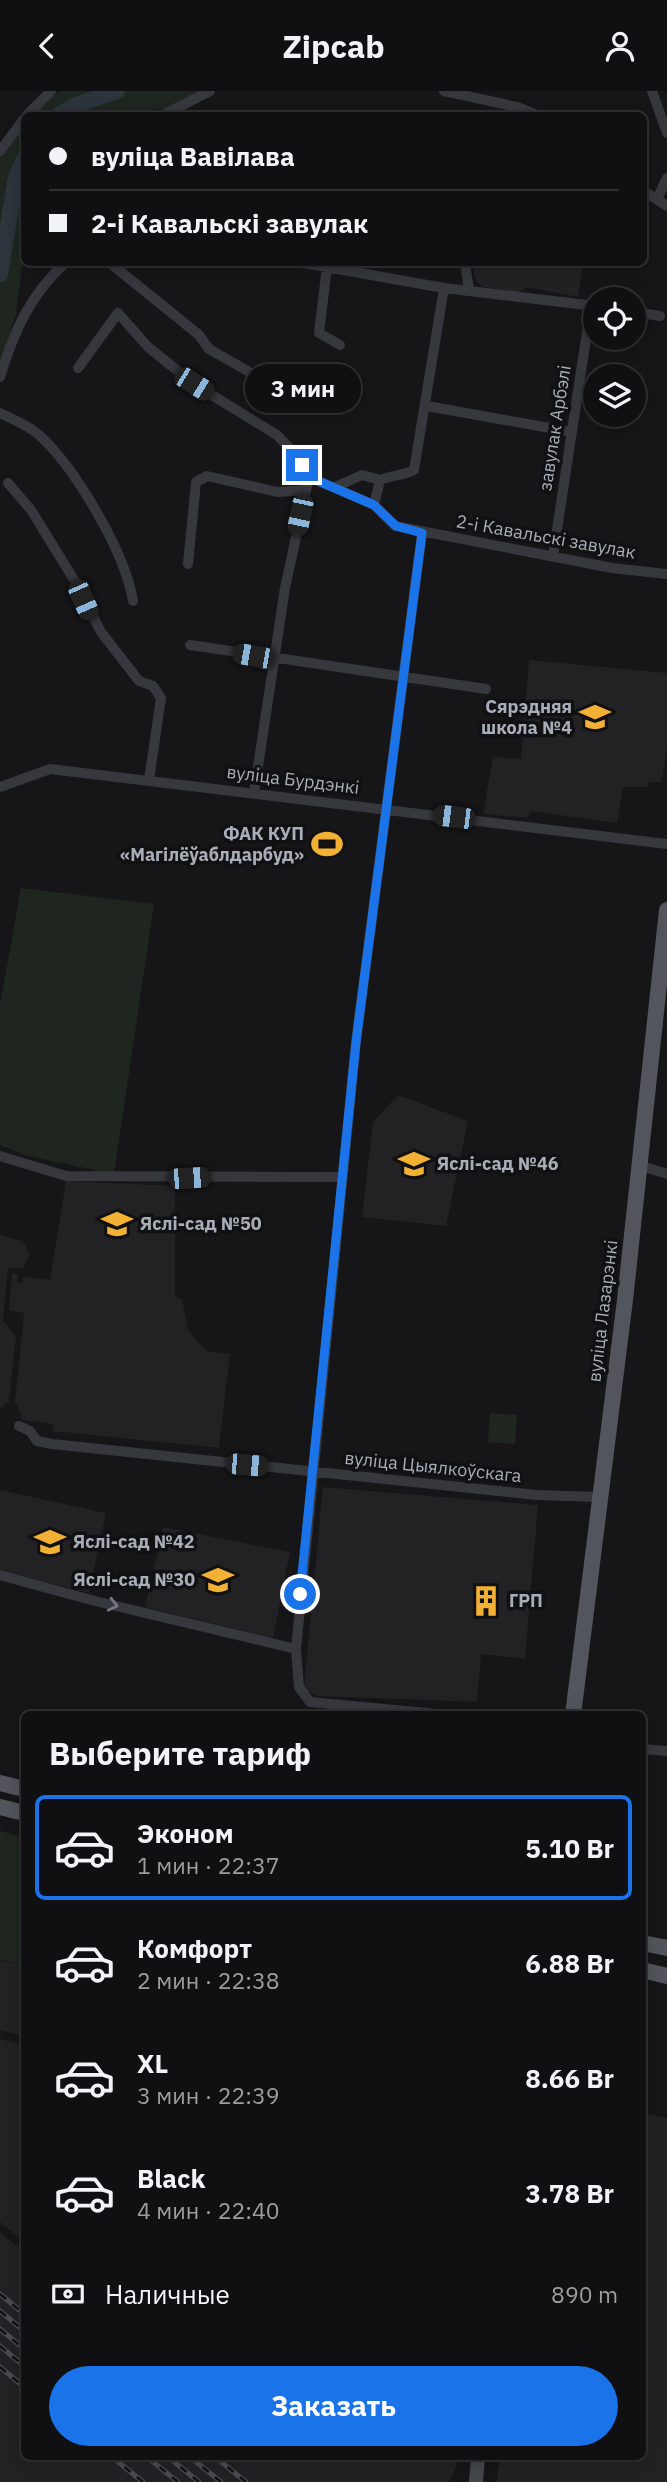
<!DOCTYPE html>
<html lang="ru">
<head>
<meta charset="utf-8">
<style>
  :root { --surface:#101012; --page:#1e1e20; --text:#f1f3f6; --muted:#9c9d9f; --line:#303032; --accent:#1a73e8 }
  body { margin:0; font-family:"IBM Plex Sans",sans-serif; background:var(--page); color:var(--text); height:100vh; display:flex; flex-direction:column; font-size:26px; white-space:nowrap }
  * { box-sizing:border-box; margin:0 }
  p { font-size:23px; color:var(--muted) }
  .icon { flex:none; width:38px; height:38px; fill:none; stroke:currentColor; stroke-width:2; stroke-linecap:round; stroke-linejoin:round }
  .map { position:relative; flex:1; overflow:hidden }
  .drawer { position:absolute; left:21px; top:1620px; width:625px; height:749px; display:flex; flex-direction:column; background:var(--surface); border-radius:10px; box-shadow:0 4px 18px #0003,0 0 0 2px var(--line) }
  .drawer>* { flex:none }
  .hud { position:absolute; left:21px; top:21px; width:626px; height:154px; border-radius:10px; box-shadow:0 4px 18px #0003,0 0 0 2px var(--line); display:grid; align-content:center; height:154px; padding:0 28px; background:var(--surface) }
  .buttons { position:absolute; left:583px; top:196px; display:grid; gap:14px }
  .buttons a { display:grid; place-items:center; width:63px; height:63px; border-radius:50%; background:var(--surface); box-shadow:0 4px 18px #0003,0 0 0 2px var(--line); font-size:35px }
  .end { position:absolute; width:32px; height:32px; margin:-16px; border:9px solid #1a73e8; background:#fff; box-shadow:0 0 0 4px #fff }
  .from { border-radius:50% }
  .bubble { position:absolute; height:49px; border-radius:24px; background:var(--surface); box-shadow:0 4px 18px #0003,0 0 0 2px var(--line); font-size:23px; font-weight:700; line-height:49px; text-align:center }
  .car { position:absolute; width:21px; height:42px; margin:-21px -10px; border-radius:9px; box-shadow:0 0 5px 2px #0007; background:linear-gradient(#222 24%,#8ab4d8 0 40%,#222 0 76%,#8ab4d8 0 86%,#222 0) }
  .hud b { display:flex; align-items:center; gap:24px; height:66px; font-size:26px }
  .hud b+b { border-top:2px solid var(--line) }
  .hud i { width:18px; height:18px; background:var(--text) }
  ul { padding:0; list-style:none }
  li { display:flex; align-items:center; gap:21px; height:105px; margin:0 14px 10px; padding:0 14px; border:4px solid transparent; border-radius:10px }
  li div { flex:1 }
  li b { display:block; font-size:26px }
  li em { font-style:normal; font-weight:700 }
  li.on { border-color:var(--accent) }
  li>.icon { width:63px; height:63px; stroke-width:1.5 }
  h2 { padding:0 28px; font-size:32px; line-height:84px }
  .pay { display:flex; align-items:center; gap:18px; height:77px; padding:0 28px; font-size:26px }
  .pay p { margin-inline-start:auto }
  .cta { display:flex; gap:14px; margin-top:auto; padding:14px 28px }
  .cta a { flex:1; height:80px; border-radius:42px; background:var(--accent); color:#fff; font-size:28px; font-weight:700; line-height:80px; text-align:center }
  header { display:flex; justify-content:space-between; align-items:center; height:91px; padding:0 28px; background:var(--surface); font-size:32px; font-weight:700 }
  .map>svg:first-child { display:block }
</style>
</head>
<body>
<header><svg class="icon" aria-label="back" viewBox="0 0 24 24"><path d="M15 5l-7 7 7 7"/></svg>Zipcab<svg class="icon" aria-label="person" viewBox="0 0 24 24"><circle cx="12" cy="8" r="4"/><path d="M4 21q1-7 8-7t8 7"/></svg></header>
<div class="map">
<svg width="667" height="2391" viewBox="0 0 667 2391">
  <rect width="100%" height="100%" fill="#161618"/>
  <!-- built -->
  <path fill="#222225" d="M 472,172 L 583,172 L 578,206 L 527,196 L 519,201 L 483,196 L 476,190 Z
    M 529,569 L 667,582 L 667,654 L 662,691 L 648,691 L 647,696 L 623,696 L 617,732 L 530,720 L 528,727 L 483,723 L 493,666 L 521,668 Z
    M 398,1004 L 468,1030 L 446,1135 L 362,1126 L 373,1031 Z
    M 66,1090 L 175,1095 L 175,1205 L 182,1208 L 188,1239 L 206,1260 L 230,1263 L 219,1357 L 53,1340 L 54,1333 L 23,1329 L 15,1310 L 24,1222 L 9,1220 L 12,1182 L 18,1183 L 17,1192 L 22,1192 L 23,1186 L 50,1189 Z
    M 0,1144 L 22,1150 L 30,1163 L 23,1177 L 8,1177 L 3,1230 L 16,1245 L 9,1311 L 0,1317 Z
    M 323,1396 L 538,1414 L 525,1568 L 481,1563 L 477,1611 L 317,1605 L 304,1597 Z
    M 0,1399 L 106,1422 L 89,1502 L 0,1479 Z
    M 163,1436 L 290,1461 L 273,1547 L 145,1516 Z
    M 0,1869 L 24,1875 L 24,1945 L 0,1939 Z
    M 0,1948 L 24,1954 L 24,2151 L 0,2131 Z
    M 642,2022 L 667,2027 L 667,2391 L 497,2391 L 499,2366 L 642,2366 Z
    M 0,2141 L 24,2161 L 24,2366 L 460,2366 L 449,2391 L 0,2391 Z"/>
  <!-- green -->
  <path fill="#1e261f" d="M 59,0 L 201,0 L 166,18 L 107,20 L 96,24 L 32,24 Z
    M 24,34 L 24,161 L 16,223 L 0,273 L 0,65 Z
    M 21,797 L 154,813 L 114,1083 L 27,1065 L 0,1054 L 0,914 Z
    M 490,1322 L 517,1324 L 515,1353 L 488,1351 Z
    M 0,1740 L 24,1746 L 24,1875 L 0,1868 Z"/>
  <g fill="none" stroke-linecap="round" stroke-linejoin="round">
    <!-- river -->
    <path stroke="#2c353c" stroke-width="16" d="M 59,24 L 76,14 L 117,0
      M 0,183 L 16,86 L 24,69"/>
    <!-- street -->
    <path stroke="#37383d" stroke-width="10" d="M 444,0 L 517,16 L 537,24
      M 652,0 L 667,42
      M 27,24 L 51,0
      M 163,24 L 210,0
      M 0,60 L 24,28
      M 644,100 L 667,115
      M 657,108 L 667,87
      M 110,172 L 199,244 L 209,258 L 276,296
      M 304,172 L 444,197 L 595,215
      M 465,172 L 469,199
      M 327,176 L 319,242 L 340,254
      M 634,221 L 660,225
      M 78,277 L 118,222 L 148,256 L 194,293 L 277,344 L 295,363 L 309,386 L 374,414 L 395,435 L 612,477 L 667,483
      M 0,286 C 14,240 30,204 65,172
      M 427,315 L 572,341
      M 0,322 C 12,328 27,334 38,343 C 75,376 125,461 133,510
      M 8,392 L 31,419 L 76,492 L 101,541 L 139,590 L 153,595 L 161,607 L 149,689
      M 335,396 L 362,384 L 380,389 C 391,384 410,383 414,379 L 444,197
      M 374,414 L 380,389
      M 422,442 L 356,951 L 296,1558 L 299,1596 L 310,1611 L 447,1624
      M 553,465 L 591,215
      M 188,473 L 196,391 L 207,385 L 277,401 L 306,399
      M 190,554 L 486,598
      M 0,696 L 50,678 L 667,753
      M 254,702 L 285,497 L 309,386
      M 0,1065 L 66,1085 L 342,1086
      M 639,1074 L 667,1083
      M 19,1335 L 30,1340 L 37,1350 L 52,1353 L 536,1404 L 599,1406
      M 0,1484 L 95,1510 L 296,1558
      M 642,1658 L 667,1660"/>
    <!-- secondary -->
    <path stroke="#45474d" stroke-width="14" d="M 476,2391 L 478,2366"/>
    <!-- primary -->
    <path stroke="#53555c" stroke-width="16" d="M 573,1624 L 625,1209 L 667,819
      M 0,1692 L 24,1698
      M 0,1716 L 24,1722
      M 642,1852 L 667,1857
      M 642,1879 L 667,1885"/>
    <defs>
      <path id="rail" d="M 0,2203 L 24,2223
        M 0,2220 L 24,2240
        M 0,2238 L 24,2258
        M 0,2255 L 24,2275
        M 0,2276 L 24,2296
        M 112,2366 L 143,2391
        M 147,2366 L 178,2391
        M 168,2366 L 199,2391
        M 190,2366 L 221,2391
        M 215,2366 L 246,2391"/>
    </defs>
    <!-- rail casing -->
    <use href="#rail" stroke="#4a4c52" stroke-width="5"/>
    <!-- rail -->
    <use href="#rail" stroke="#111113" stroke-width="2.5" stroke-dasharray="8" stroke-linecap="butt"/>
  </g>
  <!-- one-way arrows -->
  <defs><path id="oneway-chevron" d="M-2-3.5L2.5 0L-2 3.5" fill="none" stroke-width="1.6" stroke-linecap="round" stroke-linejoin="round" transform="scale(1.75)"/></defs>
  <use stroke="#757881" href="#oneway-chevron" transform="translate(113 1514) rotate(13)"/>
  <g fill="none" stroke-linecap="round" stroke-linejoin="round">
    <!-- route -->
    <path stroke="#1a73e8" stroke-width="9" d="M 300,1503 L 356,951 L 422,442 L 396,435 L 374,414 L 309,386 L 302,374"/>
  </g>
  <!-- icons -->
  <defs>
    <symbol id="school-bare" viewBox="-9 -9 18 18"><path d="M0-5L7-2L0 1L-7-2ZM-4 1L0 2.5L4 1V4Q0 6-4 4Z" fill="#f2b134" stroke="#111113" stroke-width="2.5" paint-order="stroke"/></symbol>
    <symbol id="stadium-bare" viewBox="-9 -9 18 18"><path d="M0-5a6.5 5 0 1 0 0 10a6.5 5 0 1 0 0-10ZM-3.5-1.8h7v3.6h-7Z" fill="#f2b134" stroke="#111113" stroke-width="2.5" paint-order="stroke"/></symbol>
    <symbol id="building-bare" viewBox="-9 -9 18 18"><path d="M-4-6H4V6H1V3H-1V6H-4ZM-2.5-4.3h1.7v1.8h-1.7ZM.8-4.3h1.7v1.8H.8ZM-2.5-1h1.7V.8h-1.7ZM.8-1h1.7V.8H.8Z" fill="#f2b134" stroke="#111113" stroke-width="2.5" paint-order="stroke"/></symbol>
  </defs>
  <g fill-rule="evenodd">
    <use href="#school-bare" x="573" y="604" width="44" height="44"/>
    <use href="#stadium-bare" x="305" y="731" width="44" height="44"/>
    <use href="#school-bare" x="392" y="1051" width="44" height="44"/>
    <use href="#school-bare" x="95" y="1111" width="44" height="44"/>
    <use href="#school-bare" x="28" y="1429" width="44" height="44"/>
    <use href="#school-bare" x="196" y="1467" width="44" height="44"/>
    <use href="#building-bare" x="464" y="1488" width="44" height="44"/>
  </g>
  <g text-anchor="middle" stroke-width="7" stroke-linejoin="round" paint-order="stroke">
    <!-- street labels -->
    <g font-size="18" fill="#a8adb8" stroke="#111113">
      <text transform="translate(555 337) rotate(-81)" y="6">завулак Арбэлі</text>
      <text transform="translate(546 446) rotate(10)" y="6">2-і Кавальскі завулак</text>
      <text transform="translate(293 689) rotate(7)" y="6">вуліца Бурдэнкі</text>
      <text transform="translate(603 1220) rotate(-83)" y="6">вуліца Лазарэнкі</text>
      <text transform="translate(433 1376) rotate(6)" y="6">вуліца Цыялкоўскага</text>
    </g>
    <!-- poi labels -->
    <g font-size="18" font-weight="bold" fill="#a8adb8" stroke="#111113" text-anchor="start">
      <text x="572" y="622" text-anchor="end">Сярэдняя<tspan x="572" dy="21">школа №4</tspan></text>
      <text x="304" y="749" text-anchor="end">ФАК КУП<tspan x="304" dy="21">«Магілёўаблдарбуд»</tspan></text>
      <text x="437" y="1079">Яслі-сад №46</text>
      <text x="140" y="1139">Яслі-сад №50</text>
      <text x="73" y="1457">Яслі-сад №42</text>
      <text x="195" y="1495" text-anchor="end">Яслі-сад №30</text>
      <text x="509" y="1516">ГРП</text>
    </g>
  </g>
</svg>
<div class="buttons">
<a><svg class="icon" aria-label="locate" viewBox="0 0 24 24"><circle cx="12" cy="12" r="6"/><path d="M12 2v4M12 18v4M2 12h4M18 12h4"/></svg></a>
<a><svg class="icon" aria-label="layers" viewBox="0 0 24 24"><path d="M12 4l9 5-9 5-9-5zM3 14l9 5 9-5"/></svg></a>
</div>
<i class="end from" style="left:300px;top:1503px"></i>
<i class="end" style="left:302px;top:374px"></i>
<div class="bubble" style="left:245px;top:273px;width:116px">3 мин</div>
<i class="car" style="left:194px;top:293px;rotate:122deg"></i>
<i class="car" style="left:300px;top:424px;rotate:192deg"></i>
<i class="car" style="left:83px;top:509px;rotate:156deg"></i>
<i class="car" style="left:253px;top:565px;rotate:280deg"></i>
<i class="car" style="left:454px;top:726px;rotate:277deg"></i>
<i class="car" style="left:189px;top:1087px;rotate:87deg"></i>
<i class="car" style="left:247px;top:1374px;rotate:95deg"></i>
<div class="hud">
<b><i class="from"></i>вуліца Вавілава</b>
<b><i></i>2-і Кавальскі завулак</b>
</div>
<section class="drawer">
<h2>Выберите тариф</h2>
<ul>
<li class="on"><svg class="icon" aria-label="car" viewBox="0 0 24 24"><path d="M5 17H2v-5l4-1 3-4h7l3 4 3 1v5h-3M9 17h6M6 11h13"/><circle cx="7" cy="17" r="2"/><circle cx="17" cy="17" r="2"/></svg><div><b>Эконом</b><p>1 мин · 22:37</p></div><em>5.10 Br</em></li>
<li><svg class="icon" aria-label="car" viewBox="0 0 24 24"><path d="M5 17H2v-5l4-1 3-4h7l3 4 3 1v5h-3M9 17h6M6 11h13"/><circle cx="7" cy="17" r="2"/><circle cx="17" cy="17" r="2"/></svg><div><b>Комфорт</b><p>2 мин · 22:38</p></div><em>6.88 Br</em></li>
<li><svg class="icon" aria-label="car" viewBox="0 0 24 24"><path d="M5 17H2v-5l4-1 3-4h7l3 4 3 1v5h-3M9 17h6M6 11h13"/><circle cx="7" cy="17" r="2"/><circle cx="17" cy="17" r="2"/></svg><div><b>XL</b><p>3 мин · 22:39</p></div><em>8.66 Br</em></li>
<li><svg class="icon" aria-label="car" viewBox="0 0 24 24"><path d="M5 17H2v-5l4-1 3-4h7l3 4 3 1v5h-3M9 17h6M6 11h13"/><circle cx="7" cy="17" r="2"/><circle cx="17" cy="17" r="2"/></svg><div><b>Black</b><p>4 мин · 22:40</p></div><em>3.78 Br</em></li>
</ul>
<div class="pay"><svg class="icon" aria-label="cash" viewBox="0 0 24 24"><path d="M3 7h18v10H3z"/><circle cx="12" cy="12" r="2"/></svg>Наличные<p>890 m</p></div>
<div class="cta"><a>Заказать</a></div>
</section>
</div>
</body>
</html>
